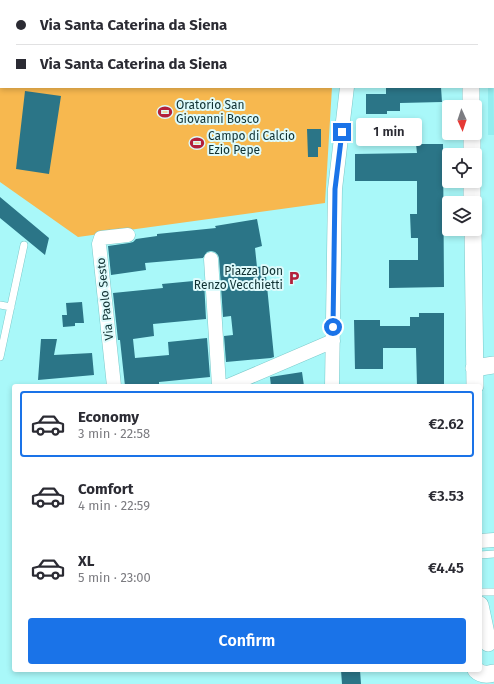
<!DOCTYPE html>
<html lang="en">
<head>
<meta charset="utf-8">
<style>
  :root { --surface:#fff; --page:#f2f2f3; --text:#2b2b33; --muted:#7c7c81; --line:#e1e1e2; --accent:#1a73e8 }
  body { margin:0; font-family:"Fira Sans",sans-serif; background:var(--page); color:var(--text); height:100vh; display:flex; flex-direction:column; font-size:15px; white-space:nowrap }
  * { box-sizing:border-box; margin:0 }
  p { font-size:13px; color:var(--muted) }
  .icon { flex:none; width:22px; height:22px; fill:none; stroke:currentColor; stroke-width:2; stroke-linecap:round; stroke-linejoin:round }
  .map { position:relative; flex:1; overflow:hidden }
  .sheet { position:absolute; left:12px; top:384px; width:470px; height:288px; display:flex; flex-direction:column; background:var(--surface); border-radius:4px; box-shadow:0 2px 6px #0003 }
  .sheet>* { flex:none }
  .guide { position:absolute; left:0px; top:0px; width:494px; height:88px; box-shadow:0 2px 6px #0003; display:grid; align-content:center; height:88px; padding:0 16px; background:var(--surface) }
  .needle { width:26px; rotate:177deg }
  .fabs { position:absolute; left:442px; top:100px; display:grid; gap:8px }
  .fabs a { display:grid; place-items:center; width:40px; height:40px; border-radius:4px; background:var(--surface); box-shadow:0 2px 6px #0003; font-size:20px }
  .end { position:absolute; width:18px; height:18px; margin:-9px; border:5px solid #1a73e8; background:#fff; box-shadow:0 0 0 2px #fff }
  .from { border-radius:50% }
  .bubble { position:absolute; height:28px; border-radius:4px; background:var(--surface); box-shadow:0 2px 6px #0003; font-size:13px; font-weight:600; line-height:28px; text-align:center }
  .guide b { display:flex; align-items:center; gap:14px; height:38px; font-size:15px }
  .guide b+b { border-top:1px solid var(--line) }
  .guide i { width:10px; height:10px; background:var(--text) }
  ul { padding:7px 0 0; list-style:none }
  li { display:flex; align-items:center; gap:12px; height:66px; margin:0 8px 6px; padding:0 8px; border:2px solid transparent; border-radius:4px }
  li div { flex:1 }
  li b { display:block; font-size:15px }
  li em { font-style:normal; font-weight:600 }
  li.selected { border-color:var(--accent) }
  li>.icon { width:36px; height:36px; stroke-width:1.5 }
  .button { display:flex; gap:8px; margin-top:auto; padding:8px 16px }
  .button a { flex:1; height:46px; border-radius:4px; background:var(--accent); color:#fff; font-size:16px; font-weight:600; line-height:46px; text-align:center }
  .map>svg:first-child { display:block }
</style>
</head>
<body>
<div class="map">
<svg width="494" height="684" viewBox="0 0 494 684">
  <rect width="100%" height="100%" fill="#a9f8f9"/>
  <!-- built -->
  <path fill="#93edef" d="M 493,17 L 494,135 L 488,135 L 488,87 L 493,87 Z"/>
  <!-- green -->
  <path fill="#f7b84f" d="M 0,0 L 339,0 L 1,1 L 1,87 L 332,87 L 325,203 L 78,237 L 0,182 Z"/>
  <!-- building -->
  <path fill="#2b7587" d="M 386,87 L 441,87 L 442,102 L 400,103 L 400,111 L 387,111 L 387,114 L 366,114 L 366,94 L 386,94 Z
    M 25,91 L 61,96 L 49,174 L 16,169 Z
    M 307,129 L 321,129 L 321,147 L 318,147 L 318,157 L 308,157 Z
    M 416,144 L 443,144 L 444,287 L 389,288 L 389,260 L 418,260 L 418,238 L 411,238 L 410,214 L 417,214 L 417,181 L 355,181 L 355,154 L 417,153 Z
    M 0,197 L 49,238 L 45,255 L 0,218 Z
    M 257,219 L 262,246 L 255,248 L 257,267 L 265,266 L 274,357 L 271,358 L 226,362 L 224,336 L 233,335 L 231,316 L 223,317 L 219,258 L 218,255 L 215,252 L 211,251 L 207,252 L 203,258 L 145,263 L 146,270 L 111,275 L 108,246 L 129,243 L 133,242 L 136,239 L 157,236 L 157,234 L 216,228 L 215,226 Z
    M 204,280 L 206,319 L 153,324 L 154,336 L 133,339 L 135,358 L 169,355 L 168,342 L 207,338 L 210,377 L 159,382 L 159,386 L 125,386 L 120,340 L 118,340 L 113,293 L 163,288 L 162,284 Z
    M 82,302 L 84,323 L 75,323 L 75,326 L 63,327 L 62,315 L 67,315 L 66,303 Z
    M 419,313 L 444,313 L 444,386 L 417,386 L 416,348 L 383,348 L 383,369 L 355,369 L 354,320 L 380,320 L 380,326 L 410,326 L 410,317 L 419,317 Z
    M 41,339 L 57,339 L 54,355 L 92,353 L 94,375 L 38,380 Z
    M 302,372 L 304,386 L 271,386 L 270,377 Z
    M 341,670 L 360,670 L 361,684 L 342,684 Z"/>
  <g fill="none" stroke-linecap="round" stroke-linejoin="round">
    <defs>
      <path id="service" d="M 0,305 L 11,307
        M 0,357 L 24,245
        M 480,555 L 494,554
        M 480,592 L 494,592"/>
      <path id="minor" d="M 354,1 L 354,0
        M 211,259 L 219,386
        M 114,386 L 99,244 L 101,238 L 128,235
        M 228,386 L 333,341
        M 332,386 L 335,189 L 347,87
        M 480,541 L 494,540"/>
      <path id="tertiary" d="M 469,0 L 469,1
        M 471,87 L 471,107
        M 472,133 L 472,155
        M 472,181 L 472,203
        M 473,229 L 475,386
        M 474,368 L 494,365
        M 480,605 L 488,643
        M 476,670 C 481,675 487,675 494,673"/>
    </defs>
    <!-- service casing -->
    <use href="#service" stroke="#7bc9ca" stroke-width="8"/>
    <!-- minor casing -->
    <use href="#minor" stroke="#7bc9ca" stroke-width="15"/>
    <!-- tertiary casing -->
    <use href="#tertiary" stroke="#7bc9ca" stroke-width="18"/>
    <!-- service -->
    <use href="#service" stroke="#fff" stroke-width="7"/>
    <!-- minor -->
    <use href="#minor" stroke="#fff" stroke-width="14"/>
    <!-- tertiary -->
    <use href="#tertiary" stroke="#fff" stroke-width="17"/>
  </g>
  <g fill="none" stroke-linecap="round" stroke-linejoin="round">
    <!-- route -->
    <path stroke="#1a73e8" stroke-width="5" d="M 333,327 L 335,189 L 342,132"/>
  </g>
  <!-- icons -->
  <defs>
    <symbol id="stadium-bare" viewBox="-9 -9 18 18"><path d="M0-5a6.5 5 0 1 0 0 10a6.5 5 0 1 0 0-10ZM-3.5-1.8h7v3.6h-7Z" fill="#b3203b" stroke="#defbfc" stroke-width="2.5" paint-order="stroke"/></symbol>
    <symbol id="parking-bare" viewBox="-9 -9 18 18"><path d="M-3.5-5.5H1a3.5 3.5 0 0 1 0 7H-1V5.5H-3.5ZM-1-3.4V-.6H.8a1.4 1.4 0 0 0 0-2.8Z" fill="#b3203b" stroke="#defbfc" stroke-width="2.5" paint-order="stroke"/></symbol>
  </defs>
  <g fill-rule="evenodd">
    <use href="#stadium-bare" x="155" y="102" width="20" height="20"/>
    <use href="#stadium-bare" x="187" y="133" width="20" height="20"/>
    <use href="#parking-bare" x="284" y="268" width="20" height="20"/>
  </g>
  <g text-anchor="middle" stroke-width="4" stroke-linejoin="round" paint-order="stroke">
    <!-- poi labels -->
    <g font-size="12" fill="#113233" stroke="#defbfc" text-anchor="start">
      <text x="176" y="109">Oratorio San<tspan x="176" dy="14">Giovanni Bosco</tspan></text>
      <text x="208" y="140">Campo di Calcio<tspan x="208" dy="14">Ezio Pepe</tspan></text>
      <text x="283" y="275" text-anchor="end">Piazza Don<tspan x="283" dy="14">Renzo Vecchietti</tspan></text>
    </g>
    <!-- street labels -->
    <g font-size="12" fill="#113233" stroke="#defbfc">
      <text transform="translate(105 299) rotate(-96)" y="4">Via Paolo Sesto</text>
    </g>
  </g>
</svg>
<div class="fabs">
<a><svg class="needle" viewBox="-14 -14 28 28"><path d="M0-13l5 13h-10z" fill="#e53935"/><path d="M0 13l5-13h-10z" fill="#7c7c81"/></svg></a>
<a><svg class="icon" aria-label="locate" viewBox="0 0 24 24"><circle cx="12" cy="12" r="6"/><path d="M12 2v4M12 18v4M2 12h4M18 12h4"/></svg></a>
<a><svg class="icon" aria-label="layers" viewBox="0 0 24 24"><path d="M12 4l9 5-9 5-9-5zM3 14l9 5 9-5"/></svg></a>
</div>
<i class="end from" style="left:333px;top:327px"></i>
<i class="end" style="left:342px;top:132px"></i>
<div class="bubble" style="left:356px;top:118px;width:66px">1 min</div>
<div class="guide">
<b><i class="from"></i>Via Santa Caterina da Siena</b>
<b><i></i>Via Santa Caterina da Siena</b>
</div>
<section class="sheet">
<ul>
<li class="selected"><svg class="icon" aria-label="car" viewBox="0 0 24 24"><path d="M5 17H2v-5l4-1 3-4h7l3 4 3 1v5h-3M9 17h6M6 11h13"/><circle cx="7" cy="17" r="2"/><circle cx="17" cy="17" r="2"/></svg><div><b>Economy</b><p>3 min · 22:58</p></div><em>€2.62</em></li>
<li><svg class="icon" aria-label="car" viewBox="0 0 24 24"><path d="M5 17H2v-5l4-1 3-4h7l3 4 3 1v5h-3M9 17h6M6 11h13"/><circle cx="7" cy="17" r="2"/><circle cx="17" cy="17" r="2"/></svg><div><b>Comfort</b><p>4 min · 22:59</p></div><em>€3.53</em></li>
<li><svg class="icon" aria-label="car" viewBox="0 0 24 24"><path d="M5 17H2v-5l4-1 3-4h7l3 4 3 1v5h-3M9 17h6M6 11h13"/><circle cx="7" cy="17" r="2"/><circle cx="17" cy="17" r="2"/></svg><div><b>XL</b><p>5 min · 23:00</p></div><em>€4.45</em></li>
</ul>
<div class="button"><a>Confirm</a></div>
</section>
</div>
</body>
</html>
